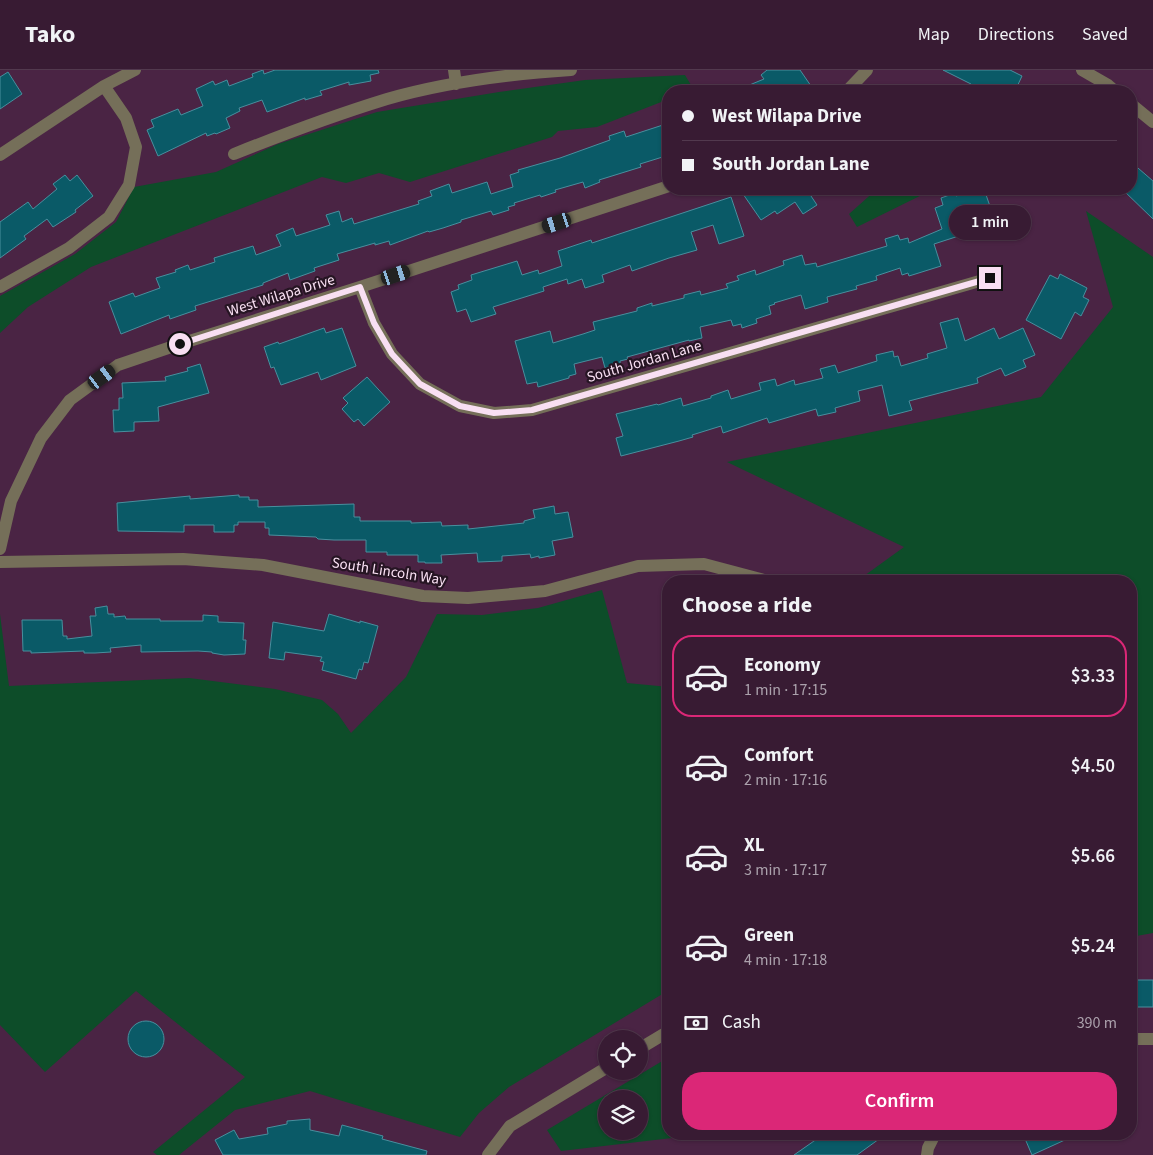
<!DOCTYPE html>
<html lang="en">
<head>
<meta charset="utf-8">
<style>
  :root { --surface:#381b33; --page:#43283f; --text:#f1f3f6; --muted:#aba1ac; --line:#52394e; --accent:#db2777 }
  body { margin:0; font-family:"Source Sans 3",sans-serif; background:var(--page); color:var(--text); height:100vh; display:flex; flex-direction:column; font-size:19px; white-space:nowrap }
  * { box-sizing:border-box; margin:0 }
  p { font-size:16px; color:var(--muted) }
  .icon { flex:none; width:28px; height:28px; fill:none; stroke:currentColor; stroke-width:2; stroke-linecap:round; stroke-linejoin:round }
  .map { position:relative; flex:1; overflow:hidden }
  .sheet { position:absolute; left:662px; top:505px; width:475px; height:565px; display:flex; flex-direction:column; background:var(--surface); border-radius:20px; box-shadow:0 1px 4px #0004,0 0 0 1px var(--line) }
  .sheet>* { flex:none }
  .guide { position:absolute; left:662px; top:15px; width:475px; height:110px; border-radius:20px; box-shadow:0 1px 4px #0004,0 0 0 1px var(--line); display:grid; align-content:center; height:110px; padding:0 20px; background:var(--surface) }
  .controls { position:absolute; left:598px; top:960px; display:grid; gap:10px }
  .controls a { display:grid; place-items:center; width:50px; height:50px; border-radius:50%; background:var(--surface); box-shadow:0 1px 4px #0004,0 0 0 1px var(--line); font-size:25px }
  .end { position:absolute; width:22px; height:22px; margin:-11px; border:6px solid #f8dff2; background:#111; box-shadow:0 0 0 2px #111 }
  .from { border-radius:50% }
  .bubble { position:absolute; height:35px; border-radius:18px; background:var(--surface); box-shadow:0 1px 4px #0004,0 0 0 1px var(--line); font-size:16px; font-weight:600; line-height:35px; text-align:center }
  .car { position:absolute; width:15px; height:30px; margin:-15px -8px; border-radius:6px; box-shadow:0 0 4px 1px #0007; background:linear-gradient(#222 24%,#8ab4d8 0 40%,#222 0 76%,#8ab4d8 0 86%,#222 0) }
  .guide b { display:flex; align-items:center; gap:18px; height:48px; font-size:19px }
  .guide b+b { border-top:1px solid var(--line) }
  .guide i { width:12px; height:12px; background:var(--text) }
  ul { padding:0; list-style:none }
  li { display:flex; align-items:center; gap:15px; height:82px; margin:0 10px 8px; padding:0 10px; border:2px solid transparent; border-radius:20px }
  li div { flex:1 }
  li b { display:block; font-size:19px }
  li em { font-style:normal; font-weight:600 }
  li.on { border-color:var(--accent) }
  li>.icon { width:45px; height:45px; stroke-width:1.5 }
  h2 { padding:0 20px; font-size:22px; line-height:60px }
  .pay { display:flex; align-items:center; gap:12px; height:55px; padding:0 20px; font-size:19px }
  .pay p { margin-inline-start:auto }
  .primary-button { display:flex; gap:10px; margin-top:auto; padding:10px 20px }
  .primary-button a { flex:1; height:58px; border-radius:20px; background:var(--accent); color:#fff; font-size:20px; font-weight:600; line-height:58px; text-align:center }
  header { display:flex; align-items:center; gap:30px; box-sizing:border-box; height:70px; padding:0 25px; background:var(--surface); border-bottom:1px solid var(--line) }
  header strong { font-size:24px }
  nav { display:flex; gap:28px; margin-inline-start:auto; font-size:18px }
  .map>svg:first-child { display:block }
</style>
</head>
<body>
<header>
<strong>Tako</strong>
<nav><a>Map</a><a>Directions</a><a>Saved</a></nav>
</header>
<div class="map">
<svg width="1153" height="1085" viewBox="0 0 1153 1085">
  <rect width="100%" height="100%" fill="#4a2444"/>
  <!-- green -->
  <path fill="#0d4d29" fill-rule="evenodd" d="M 685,5 L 694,20 L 690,21 L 669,21 L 669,29 L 597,57 L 558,61 L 552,67 L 410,112 L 379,103 L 346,113 L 322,107 L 91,197 L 28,237 L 0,263 L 0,226 L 75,184 L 116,152 L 134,117 L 216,102 L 278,74 L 377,42 L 499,22 L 585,10 Z
    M 877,119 L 934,119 L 857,157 L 849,144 Z
    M 1086,141 L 1153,187 L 1153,863 L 1131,867 L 1131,511 L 857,511 L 904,477 L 727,392 L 1041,327 L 1113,237 Z
    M 602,520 L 627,613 L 669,617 L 669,920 L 509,1017 L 479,1043 L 460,1067 L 310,1021 L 235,1040 L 179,1085 L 157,1085 L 153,1082 L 245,1007 L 136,921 L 45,1002 L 0,955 L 0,544 L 9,616 L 189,608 L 275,619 L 322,630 L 338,644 L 351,663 L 406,607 L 437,544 L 482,545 L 538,538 Z
    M 669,987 L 669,1064 L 706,1064 L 561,1081 L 547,1060 ZM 606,1029 L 639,1029 L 639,1061 L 606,1061 Z"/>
  <!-- building -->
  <path fill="#0a5a67" stroke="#488f9e" d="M 263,0 L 264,4 L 275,0 L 378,0 L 379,3 L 370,5 L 371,11 L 349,15 L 349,12 L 320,21 L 322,25 L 305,30 L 305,28 L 267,42 L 262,30 L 239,38 L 240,41 L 226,48 L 230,58 L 216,64 L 215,63 L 207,66 L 206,63 L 158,86 L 147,60 L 154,57 L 151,50 L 178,39 L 181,45 L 203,36 L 196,19 L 213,11 L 215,15 L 227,10 L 229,16 L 253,7 L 252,4 Z
    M 767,0 L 800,0 L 811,16 L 803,21 L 735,21 L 764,9 L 761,5 Z
    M 943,0 L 1010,0 L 1022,6 L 1015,21 L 1007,17 L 1005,21 L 981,21 L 970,16 L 971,14 Z
    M 8,2 L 22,24 L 0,39 L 0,7 Z
    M 669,53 L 669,85 L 640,94 L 641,97 L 599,110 L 600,112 L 585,118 L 583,112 L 555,120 L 556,122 L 541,127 L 540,125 L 514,133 L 515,135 L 508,137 L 509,140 L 493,145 L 491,141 L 461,150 L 461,152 L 443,158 L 429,162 L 428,161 L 390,175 L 389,171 L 375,175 L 375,173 L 337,184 L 339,190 L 314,198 L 315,201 L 290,210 L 288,203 L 263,213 L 263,215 L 195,236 L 196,240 L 170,249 L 169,245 L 121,264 L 109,232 L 133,223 L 135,227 L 160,218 L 156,208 L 176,202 L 175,200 L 188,195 L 190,200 L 215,192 L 214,188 L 253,176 L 256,185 L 281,176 L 276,165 L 293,158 L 296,166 L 330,155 L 326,145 L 339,141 L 342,152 L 352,148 L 354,154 L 419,134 L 418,131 L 432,126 L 430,121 L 449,114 L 452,123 L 487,112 L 491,124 L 513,117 L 510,105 L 519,102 L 518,100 L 560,88 L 610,70 L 609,66 L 624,61 L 626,67 Z
    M 1131,92 L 1153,111 L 1153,149 L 1122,119 L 1131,119 Z
    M 65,105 L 70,111 L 77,105 L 93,126 L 75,140 L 76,142 L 53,157 L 47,149 L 24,166 L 26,169 L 0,188 L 0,152 L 28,132 L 33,139 L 57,119 L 53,114 Z
    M 750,119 L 816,119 L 809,123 L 817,135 L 803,144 L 795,132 L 777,144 L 775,141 L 761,150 L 743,124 Z
    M 979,119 L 984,119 L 993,145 L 965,154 L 968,163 L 934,174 L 941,196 L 909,206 L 908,203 L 902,205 L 900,198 L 876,206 L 877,210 L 856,216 L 857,219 L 827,227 L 828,232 L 805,239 L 801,225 L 774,233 L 775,234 L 769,236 L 771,244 L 756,249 L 757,253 L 742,258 L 741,254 L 733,256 L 731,250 L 700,257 L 702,268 L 689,271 L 689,270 L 627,287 L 628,289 L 620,291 L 620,294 L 605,298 L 602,287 L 574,294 L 576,304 L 569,306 L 569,308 L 538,317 L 537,312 L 527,314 L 515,271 L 550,261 L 553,273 L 583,264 L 595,260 L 593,252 L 637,241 L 637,238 L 652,233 L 652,236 L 684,228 L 684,225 L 700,221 L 701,225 L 728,218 L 726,214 L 739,210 L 737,206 L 755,200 L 756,205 L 784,195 L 783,191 L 802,185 L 805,195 L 816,193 L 817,197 L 887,176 L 885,169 L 898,165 L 900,170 L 908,168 L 909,173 L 942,159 L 935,138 L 943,135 L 941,128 L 955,123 L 956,126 Z
    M 731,127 L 744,166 L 719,174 L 713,155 L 691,162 L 697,180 L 669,188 L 632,201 L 630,195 L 602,205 L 604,212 L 585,218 L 582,209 L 568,214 L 567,209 L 543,217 L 544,221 L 493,237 L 496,244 L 471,252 L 466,239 L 457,242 L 451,222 L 459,219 L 458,215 L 472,210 L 471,205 L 517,191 L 522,205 L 538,200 L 539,204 L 562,196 L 558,181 L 591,170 L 592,173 Z
    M 1060,204 L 1087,218 L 1083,227 L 1089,230 L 1081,246 L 1075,242 L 1061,269 L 1026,250 L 1050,205 L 1058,209 Z
    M 958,248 L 965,271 L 994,258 L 999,269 L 1023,258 L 1035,285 L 1023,290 L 1026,297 L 1005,306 L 1001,298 L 977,308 L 978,313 L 909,331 L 912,340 L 889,346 L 882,315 L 858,321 L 860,331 L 835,338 L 836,342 L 818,346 L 816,339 L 769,353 L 767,348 L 723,363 L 721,356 L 692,365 L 693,367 L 679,371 L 621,386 L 616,368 L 623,366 L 616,344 L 657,334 L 658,335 L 681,328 L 683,336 L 711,328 L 711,326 L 728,320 L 731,329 L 761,320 L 759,313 L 775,309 L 777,316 L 794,310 L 795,315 L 823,308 L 820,299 L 835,295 L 838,303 L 877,291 L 876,285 L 893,281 L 894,287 L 898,286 L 901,296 L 928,288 L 927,284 L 947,278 L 940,253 Z
    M 324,258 L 326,263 L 342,258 L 356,296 L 321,310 L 318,302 L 281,315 L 274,297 L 271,298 L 264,277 L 278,272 L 279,274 Z
    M 200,294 L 209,323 L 158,337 L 159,351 L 134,352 L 134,361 L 114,362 L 113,340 L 119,340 L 119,328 L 123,328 L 122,313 L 166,311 L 165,307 L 188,301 L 187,298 Z
    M 367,307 L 390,332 L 364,356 L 358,349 L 354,352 L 342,339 L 348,333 L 343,328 Z
    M 239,425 L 239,427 L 249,427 L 249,430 L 258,430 L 258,437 L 354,434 L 354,447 L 360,447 L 360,451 L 411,451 L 411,453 L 441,452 L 442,456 L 468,455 L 468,459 L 524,453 L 524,451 L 535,448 L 533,440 L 554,436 L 555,444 L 568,442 L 573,467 L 552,471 L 555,485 L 539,488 L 539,486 L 531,488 L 530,484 L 502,486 L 502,491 L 478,492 L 477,483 L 441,485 L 442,493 L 425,493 L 425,492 L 418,492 L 418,485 L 387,485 L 387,482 L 366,482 L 366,470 L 334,470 L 318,469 L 316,467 L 269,465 L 269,458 L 265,458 L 265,452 L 238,452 L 238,455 L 234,455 L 234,462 L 214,462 L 214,455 L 184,455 L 184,462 L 118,461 L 117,433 L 190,426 L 190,429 Z
    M 107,536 L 108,544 L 114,544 L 114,547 L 125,546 L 126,549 L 160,549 L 160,551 L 203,551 L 203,545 L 218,546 L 218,552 L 244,553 L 243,570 L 246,570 L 245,584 L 224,585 L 212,583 L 212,582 L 198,581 L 141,582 L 141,575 L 110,578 L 111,582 L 95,583 L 84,583 L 84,581 L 31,583 L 31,581 L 23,581 L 22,550 L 62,550 L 63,566 L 67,566 L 67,569 L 92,566 L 90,546 L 96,546 L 95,538 Z
    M 329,544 L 360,553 L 360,551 L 378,556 L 368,593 L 364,592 L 362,600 L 359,599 L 356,609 L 322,600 L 324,592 L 320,591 L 322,587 L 285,582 L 284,590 L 269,588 L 273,552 L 324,561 Z
    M 1137,910 L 1153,910 L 1153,937 L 1137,937 Z
    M128 969a18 18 0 1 1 36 0a18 18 0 1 1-36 0Z
    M 310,1049 L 310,1060 L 339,1066 L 342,1055 L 383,1066 L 382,1069 L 427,1081 L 426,1085 L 223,1085 L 215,1070 L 234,1060 L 239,1069 L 268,1064 L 267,1058 L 287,1054 L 287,1051 Z
    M 824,1064 L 886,1064 L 857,1085 L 794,1085 Z
    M 1023,1064 L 1078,1064 L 1032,1085 Z"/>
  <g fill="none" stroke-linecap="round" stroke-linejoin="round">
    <!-- street -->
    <path stroke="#756f59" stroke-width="12" d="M 454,0 L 456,14
      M 1082,0 L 1108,15 L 1115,21
      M 847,21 L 867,0
      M 1131,34 L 1153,52
      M 234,84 C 284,64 335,45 387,29 C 446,12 510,4 571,0
      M 0,85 L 104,16 L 135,0
      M 0,217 L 69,178 L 109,147 L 129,115 L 136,77 L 126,48 L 104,16
      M 360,217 L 374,253 L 392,284 L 420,314 L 460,336 L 494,343 L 532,340 L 990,208
      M 0,479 L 11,431 L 41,368 L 70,330 L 118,295 L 180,274 L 360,217 L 669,116
      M 0,492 L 183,489 L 263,495 L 423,526 L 468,528 L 545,521 L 638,496 L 704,494 L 768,511
      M 1131,969 L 1153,969
      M 639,979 L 669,961
      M 488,1085 L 510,1056 L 606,998
      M 927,1085 L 928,1078 L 935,1064"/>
  </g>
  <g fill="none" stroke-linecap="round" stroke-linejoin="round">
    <!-- route -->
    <path stroke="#f8dff2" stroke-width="6" d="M 180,274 L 360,217 L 374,253 L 392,284 L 420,314 L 460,336 L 494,343 L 532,340 L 990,208"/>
  </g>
  <g text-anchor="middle" stroke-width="4.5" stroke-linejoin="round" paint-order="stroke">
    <!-- street labels -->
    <g font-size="15" fill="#f8dff2" stroke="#261523">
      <text transform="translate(281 225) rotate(-17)" y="5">West Wilapa Drive</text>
      <text transform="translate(644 291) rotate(-16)" y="5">South Jordan Lane</text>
      <text transform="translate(389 501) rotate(9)" y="5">South Lincoln Way</text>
    </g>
  </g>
</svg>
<div class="controls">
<a><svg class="icon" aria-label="locate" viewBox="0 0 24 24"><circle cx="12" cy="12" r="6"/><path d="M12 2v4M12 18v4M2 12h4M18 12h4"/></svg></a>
<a><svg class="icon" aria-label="layers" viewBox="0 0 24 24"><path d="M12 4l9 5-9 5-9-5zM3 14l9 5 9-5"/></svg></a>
</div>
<i class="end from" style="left:180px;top:274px"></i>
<i class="end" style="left:990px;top:208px"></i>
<div class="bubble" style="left:949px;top:135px;width:82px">1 min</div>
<i class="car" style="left:557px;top:153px;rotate:252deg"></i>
<i class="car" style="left:396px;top:205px;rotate:72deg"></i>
<i class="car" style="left:102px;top:307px;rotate:54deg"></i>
<div class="guide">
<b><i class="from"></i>West Wilapa Drive</b>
<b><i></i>South Jordan Lane</b>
</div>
<section class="sheet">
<h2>Choose a ride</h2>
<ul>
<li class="on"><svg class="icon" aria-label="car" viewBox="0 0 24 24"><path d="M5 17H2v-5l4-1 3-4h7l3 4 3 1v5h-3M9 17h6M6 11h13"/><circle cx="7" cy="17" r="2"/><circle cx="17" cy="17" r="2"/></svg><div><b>Economy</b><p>1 min · 17:15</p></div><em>$3.33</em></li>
<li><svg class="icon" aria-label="car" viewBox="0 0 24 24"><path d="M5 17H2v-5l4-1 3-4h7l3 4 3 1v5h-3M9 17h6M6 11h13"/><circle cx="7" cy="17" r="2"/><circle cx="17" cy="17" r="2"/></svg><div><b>Comfort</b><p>2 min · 17:16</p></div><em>$4.50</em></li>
<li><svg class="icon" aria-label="car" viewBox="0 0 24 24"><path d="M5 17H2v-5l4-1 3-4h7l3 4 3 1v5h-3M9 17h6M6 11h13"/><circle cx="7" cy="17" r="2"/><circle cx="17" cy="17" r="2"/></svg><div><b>XL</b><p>3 min · 17:17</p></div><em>$5.66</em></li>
<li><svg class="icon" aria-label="car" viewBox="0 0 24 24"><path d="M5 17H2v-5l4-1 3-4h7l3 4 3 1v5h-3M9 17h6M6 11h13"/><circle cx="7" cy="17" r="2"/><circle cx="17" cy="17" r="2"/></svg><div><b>Green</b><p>4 min · 17:18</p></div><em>$5.24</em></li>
</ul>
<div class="pay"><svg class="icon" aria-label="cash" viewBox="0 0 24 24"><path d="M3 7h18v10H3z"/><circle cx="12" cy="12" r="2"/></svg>Cash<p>390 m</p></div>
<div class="primary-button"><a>Confirm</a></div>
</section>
</div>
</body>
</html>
